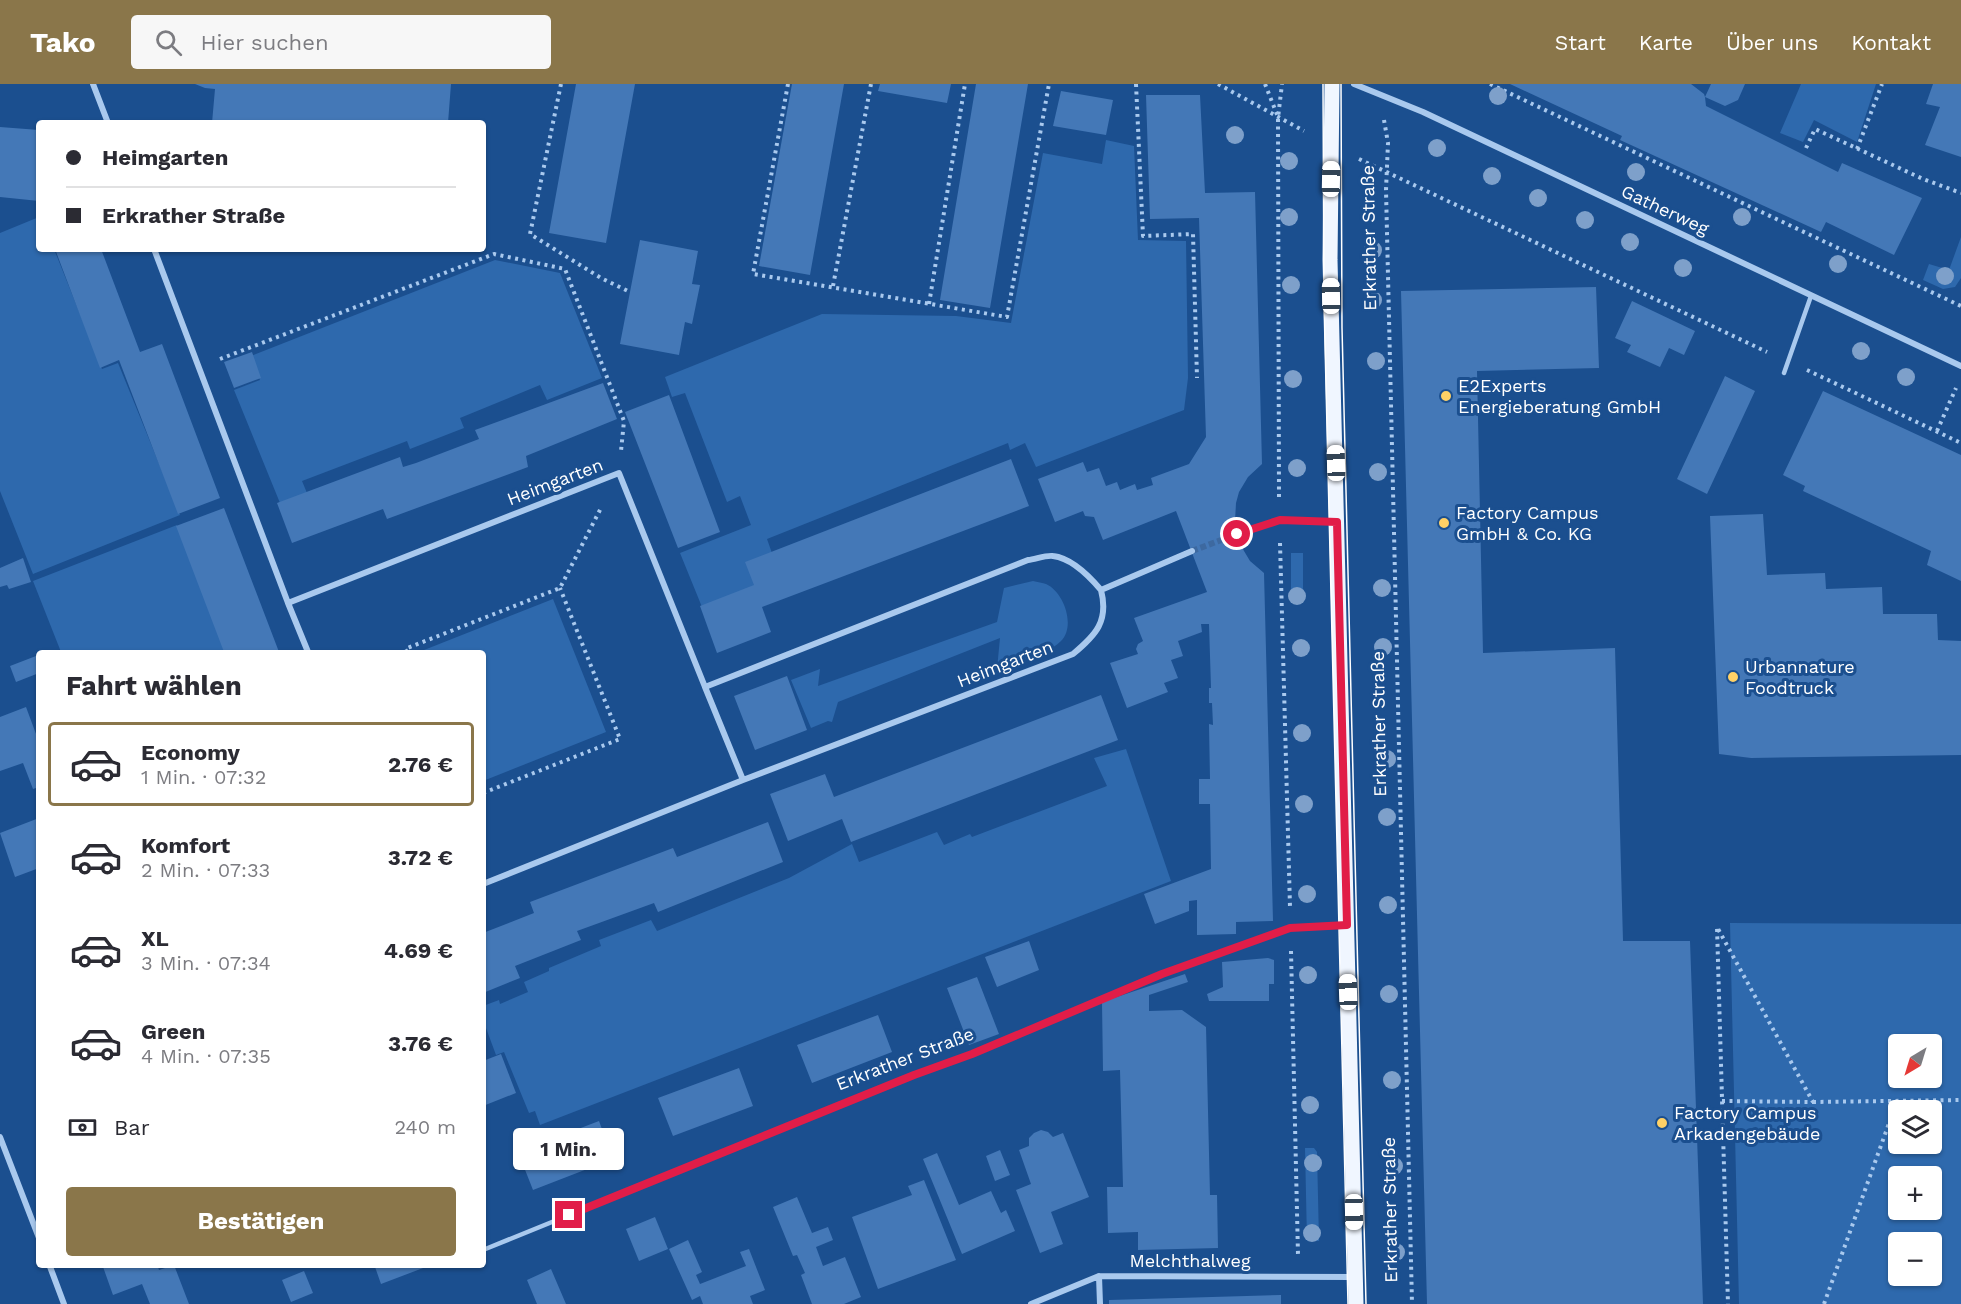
<!DOCTYPE html>
<html lang="de">
<head>
<meta charset="utf-8">
<style>
  :root { --surface:#fff; --page:#f7f7f7; --text:#2b2b33; --muted:#7c7c81; --line:#e1e1e2; --accent:#8a764a }
  body { margin:0; font-family:"Work Sans",sans-serif; background:var(--page); color:var(--text); height:100vh; display:flex; flex-direction:column; font-size:22px; white-space:nowrap }
  * { box-sizing:border-box; margin:0 }
  p { font-size:20px; color:var(--muted) }
  .icon { flex:none; width:33px; height:33px; fill:none; stroke:currentColor; stroke-width:2; stroke-linecap:round; stroke-linejoin:round }
  .map { position:relative; flex:1; overflow:hidden }
  .details { position:absolute; left:36px; top:566px; width:450px; height:618px; display:flex; flex-direction:column; background:var(--surface); border-radius:6px; box-shadow:0 2px 4px #0004 }
  .details>* { flex:none }
  .guide { position:absolute; left:36px; top:36px; width:450px; height:132px; border-radius:6px; box-shadow:0 2px 4px #0004; display:grid; align-content:center; height:132px; padding:0 30px; background:var(--surface) }
  .needle { width:39px; rotate:218deg }
  .controls { position:absolute; left:1888px; top:950px; display:grid; gap:12px }
  .controls a { display:grid; place-items:center; width:54px; height:54px; border-radius:6px; background:var(--surface); box-shadow:0 2px 4px #0004; font-size:30px }
  .end { position:absolute; width:27px; height:27px; margin:-14px; border:8px solid #e11d48; background:#fff; box-shadow:0 0 0 3px #fff }
  .from { border-radius:50% }
  .bubble { position:absolute; height:42px; border-radius:6px; background:var(--surface); box-shadow:0 2px 4px #0004; font-size:20px; font-weight:700; line-height:42px; text-align:center }
  .car { position:absolute; width:18px; height:36px; margin:-18px -9px; border-radius:8px; box-shadow:0 0 4px 2px #0007; background:linear-gradient(#fff 24%,#345 0 40%,#fff 0 76%,#345 0 86%,#fff 0) }
  .guide b { display:flex; align-items:center; gap:21px; height:57px; font-size:22px }
  .guide b+b { border-top:2px solid var(--line) }
  .guide i { width:15px; height:15px; background:var(--text) }
  ul { padding:0; list-style:none }
  li { display:flex; align-items:center; gap:18px; height:84px; margin:0 12px 9px; padding:0 18px; border:3px solid transparent; border-radius:6px }
  li div { flex:1 }
  li b { display:block; font-size:22px }
  li em { font-style:normal; font-weight:700 }
  li.active { border-color:var(--accent) }
  li>.icon { width:54px; height:54px; stroke-width:1.5 }
  h2 { padding:0 30px; font-size:27px; line-height:72px }
  .pay { display:flex; align-items:center; gap:15px; height:66px; padding:0 30px; font-size:22px }
  .pay p { margin-inline-start:auto }
  .action { display:flex; gap:12px; margin-top:auto; padding:12px 30px }
  .action a { flex:1; height:69px; border-radius:6px; background:var(--accent); color:#fff; font-size:24px; font-weight:700; line-height:69px; text-align:center }
  header { display:flex; align-items:center; gap:36px; box-sizing:border-box; height:84px; padding:0 30px; background:var(--accent); color:#fff }
  header strong { font-size:28px }
  nav { display:flex; gap:33px; margin-inline-start:auto; font-size:21px }
  .search { width:420px; height:54px; background:var(--page); display:flex; align-items:center; gap:15px; box-sizing:border-box; padding:0 21px; border-radius:6px; color:var(--muted); font-size:22px }
  .map>svg:first-child { display:block }
</style>
</head>
<body>
<header>
<strong>Tako</strong>
<div class="search"><svg class="icon" aria-label="search" viewBox="0 0 24 24"><circle cx="10" cy="10" r="6"/><path d="M15 15l6 6"/></svg>Hier suchen</div>
<nav><a>Start</a><a>Karte</a><a>Über uns</a><a>Kontakt</a></nav>
</header>
<div class="map">
<svg width="1961" height="1220" viewBox="0 0 1961 1220">
  <rect width="100%" height="100%" fill="#1b4f8f"/>
  <!-- green -->
  <path fill="#2e69ad" fill-rule="evenodd" d="M 1801,0 L 1876,0 L 1857,58 L 1814,36 L 1803,58 L 1780,49 Z
    M 1106,56 L 1134,62 L 1138,156 L 1186,157 L 1188,294 L 1184,326 L 1036,383 L 1025,359 L 1010,366 L 1008,359 L 767,455 L 773,472 L 756,501 L 702,523 L 680,469 L 751,441 L 740,412 L 727,418 L 685,309 L 672,313 L 665,293 L 822,230 L 956,232 L 1011,239 L 1043,69 L 1102,80 Z
    M 39,133 L 39,165 L 54,165 L 102,285 L 118,279 L 180,431 L 33,490 L 0,407 L 0,149 Z
    M 1961,153 L 1961,194 L 1955,203 L 1943,205 L 1923,196 L 1929,180 L 1949,186 Z
    M 495,176 L 560,189 L 602,294 L 547,316 L 540,301 L 460,334 L 464,344 L 410,365 L 407,357 L 302,397 L 307,409 L 280,419 L 234,306 L 260,296 L 251,272 Z
    M 177,441 L 226,568 L 61,568 L 33,497 Z
    M 1291,469 L 1303,469 L 1303,519 L 1291,519 Z
    M 1033,497 C 1037,498 1043,499 1046,500 C 1064,508 1076,542 1061,557 C 1049,570 1014,578 997,585 L 1000,554 L 838,618 L 832,638 L 828,637 L 811,644 L 791,596 L 820,585 L 818,602 L 997,538 L 1004,504 Z
    M 553,515 L 606,648 L 483,697 L 483,568 L 419,568 Z
    M 1126,665 L 1171,797 L 540,1041 L 535,1027 L 529,1029 L 504,968 L 496,971 L 483,936 L 483,922 L 499,916 L 500,920 L 528,908 L 524,898 L 549,887 L 549,884 L 601,862 L 599,856 L 651,836 L 657,847 L 789,794 L 852,760 L 859,778 L 937,748 L 944,761 L 970,750 L 972,753 L 1107,702 L 1094,674 Z
    M 1730,839 L 1961,840 L 1961,1220 L 1739,1220 ZM 1899,960 L 1932,960 L 1932,993 L 1899,993 ZM 1899,1026 L 1932,1026 L 1932,1059 L 1899,1059 ZM 1899,1092 L 1932,1092 L 1932,1125 L 1899,1125 ZM 1899,1158 L 1932,1158 L 1932,1191 L 1899,1191 Z
    M 1305,1064 L 1314,1064 L 1317,1068 L 1319,1157 L 1307,1157 Z"/>
  <!-- building -->
  <path fill="#4478b7" d="M 195,0 L 451,0 L 448,39 L 212,39 L 215,5 L 205,4 Z
    M 576,0 L 635,0 L 606,159 L 549,149 Z
    M 792,0 L 844,0 L 810,191 L 759,182 Z
    M 880,0 L 951,0 L 947,19 L 878,7 Z
    M 976,0 L 1028,0 L 990,224 L 940,216 Z
    M 1510,0 L 1691,0 L 1704,10 L 1705,13 L 1711,0 L 1745,0 L 1738,16 L 1725,22 L 1705,13 L 1706,22 L 1838,88 L 1842,79 L 1922,114 L 1894,171 L 1826,138 L 1821,148 L 1620,56 L 1622,52 Z
    M 1933,0 L 1961,0 L 1961,73 L 1925,61 L 1940,23 L 1926,20 Z
    M 1061,7 L 1113,16 L 1106,51 L 1053,42 Z
    M 1146,11 L 1200,11 L 1205,109 L 1255,108 L 1262,380 L 1248,393 L 1239,408 L 1236,419 L 1235,437 L 1240,459 L 1244,467 L 1250,477 L 1264,489 L 1273,837 L 1236,838 L 1236,850 L 1197,851 L 1197,816 L 1189,817 L 1189,827 L 1155,840 L 1144,810 L 1211,785 L 1210,720 L 1199,720 L 1199,695 L 1210,695 L 1209,640 L 1213,641 L 1212,619 L 1209,619 L 1209,604 L 1211,604 L 1209,540 L 1201,540 L 1202,548 L 1178,557 L 1183,572 L 1171,576 L 1178,594 L 1164,599 L 1168,608 L 1127,624 L 1110,579 L 1138,570 L 1136,565 L 1138,560 L 1143,557 L 1134,534 L 1207,508 L 1176,427 L 1103,456 L 1094,433 L 1085,432 L 1083,427 L 1055,438 L 1038,395 L 1083,378 L 1087,388 L 1099,384 L 1106,402 L 1117,398 L 1120,406 L 1135,400 L 1137,406 L 1153,401 L 1151,394 L 1189,380 L 1206,353 L 1199,134 L 1150,135 Z
    M 0,43 L 39,46 L 39,117 L 0,113 Z
    M 640,156 L 698,167 L 692,200 L 700,201 L 692,240 L 685,238 L 679,271 L 620,260 Z
    M 55,165 L 101,165 L 140,268 L 162,260 L 220,414 L 178,430 L 119,276 L 100,284 Z
    M 1596,203 L 1599,284 L 1477,287 L 1483,569 L 1615,564 L 1623,857 L 1690,857 L 1703,1220 L 1427,1220 L 1401,207 Z
    M 1632,217 L 1695,247 L 1684,271 L 1669,264 L 1660,283 L 1627,268 L 1631,261 L 1615,254 Z
    M 252,268 L 261,294 L 234,304 L 224,278 Z
    M 1725,292 L 1755,307 L 1707,410 L 1677,395 Z
    M 603,299 L 617,335 L 526,372 L 528,383 L 387,435 L 383,425 L 292,459 L 277,419 L 400,373 L 403,383 L 416,379 L 479,355 L 475,346 Z
    M 1823,307 L 1961,371 L 1961,497 L 1927,481 L 1931,467 L 1803,407 L 1805,402 L 1783,391 Z
    M 669,311 L 720,448 L 678,464 L 625,328 Z
    M 1011,375 L 1029,422 L 762,523 L 771,548 L 717,569 L 700,522 L 754,501 L 745,478 Z
    M 224,424 L 253,500 L 279,568 L 224,568 L 176,442 Z
    M 1763,430 L 1767,491 L 1825,489 L 1826,505 L 1882,503 L 1883,530 L 1937,530 L 1938,556 L 1961,557 L 1961,671 L 1751,674 L 1719,670 L 1710,432 Z
    M 23,474 L 31,498 L 9,505 L 7,501 L 0,503 L 0,484 Z
    M 36,572 L 39,579 L 39,589 L 16,598 L 10,582 Z
    M 787,592 L 807,646 L 755,666 L 734,612 Z
    M 1101,611 L 1118,656 L 851,758 L 842,735 L 788,757 L 770,710 L 825,690 L 834,713 Z
    M 26,623 L 39,658 L 39,703 L 33,705 L 23,679 L 0,687 L 0,633 Z
    M 39,734 L 39,784 L 15,793 L 0,749 Z
    M 768,738 L 783,778 L 658,828 L 654,819 L 577,847 L 581,856 L 515,882 L 520,894 L 483,909 L 483,849 L 534,829 L 530,818 L 673,764 L 677,773 Z
    M 1029,857 L 1039,886 L 997,903 L 985,873 Z
    M 1268,874 L 1274,876 L 1274,900 L 1269,900 L 1269,917 L 1209,917 L 1207,910 L 1223,903 L 1222,878 Z
    M 1185,890 L 1188,898 L 1149,911 L 1149,927 L 1182,926 L 1206,943 L 1210,1111 L 1217,1111 L 1218,1164 L 1138,1166 L 1138,1148 L 1108,1149 L 1107,1103 L 1123,1103 L 1120,986 L 1103,987 L 1102,918 Z
    M 977,893 L 999,950 L 969,961 L 947,904 Z
    M 878,931 L 892,968 L 812,999 L 797,961 Z
    M 501,970 L 516,1009 L 483,1022 L 483,977 Z
    M 739,984 L 753,1022 L 673,1052 L 658,1014 Z
    M 599,1037 L 613,1075 L 533,1106 L 518,1068 Z
    M 1041,1046 L 1048,1048 L 1053,1053 L 1063,1049 L 1089,1113 L 1051,1128 L 1063,1160 L 1040,1169 L 1016,1106 L 1031,1100 L 1019,1066 L 1029,1062 L 1029,1054 L 1034,1049 Z
    M 1000,1066 L 1010,1091 L 995,1097 L 986,1072 Z
    M 937,1069 L 959,1121 L 991,1107 L 1001,1129 L 1006,1126 L 1015,1147 L 962,1170 L 923,1075 Z
    M 924,1096 L 956,1176 L 878,1205 L 852,1133 L 912,1111 L 908,1102 Z
    M 797,1113 L 812,1149 L 828,1143 L 833,1156 L 816,1163 L 823,1182 L 845,1173 L 861,1213 L 844,1220 L 812,1220 L 801,1191 L 805,1189 L 797,1171 L 793,1172 L 773,1123 Z
    M 655,1133 L 668,1165 L 639,1177 L 626,1145 Z
    M 688,1156 L 702,1188 L 696,1191 L 700,1200 L 746,1182 L 740,1168 L 749,1165 L 765,1206 L 750,1212 L 753,1220 L 703,1220 L 700,1212 L 692,1216 L 669,1165 Z
    M 102,1180 L 157,1180 L 159,1186 L 174,1181 L 189,1220 L 150,1220 L 142,1200 L 113,1211 Z
    M 374,1180 L 431,1180 L 431,1181 L 381,1200 Z
    M 551,1185 L 566,1220 L 537,1220 L 527,1196 Z
    M 304,1187 L 313,1209 L 291,1218 L 282,1196 Z
    M 1281,1211 L 1281,1220 L 1109,1220 L 1109,1216 Z"/>
  <g fill="none" stroke-linecap="round" stroke-linejoin="round">
    <!-- minor-tunnel -->
    <path stroke="#3d69a0" stroke-width="6" stroke-dasharray="6 3" stroke-linecap="butt" d="M 1192,467 L 1237,450"/>
    <!-- path -->
    <path stroke="#a9c9ee" stroke-width="4" stroke-dasharray="3 4.5" stroke-linecap="butt" d="M 561,0 L 530,150 L 601,194 L 630,208
      M 788,0 L 753,190 L 1007,233 L 1049,0
      M 1136,0 L 1143,152 L 1193,150 L 1197,294
      M 1218,0 L 1304,47
      M 1265,0 L 1278,33
      M 1490,0 L 1961,222
      M 1384,36 L 1388,59 L 1386,106 L 1412,1220
      M 1806,64 L 1815,45 L 1923,95 L 1961,109
      M 1857,65 L 1882,0
      M 1359,75 L 1767,268
      M 833,202 L 871,0
      M 929,220 L 965,0
      M 220,275 L 494,170 L 565,185 L 624,337 L 621,367
      M 1807,286 L 1961,359
      M 1937,347 L 1956,304
      M 1279,413 L 1278,34 L 1282,0
      M 1280,459 L 1290,823
      M 407,568 L 405,565 L 560,504 L 602,422
      M 483,709 L 620,655 L 560,504
      M 1291,867 L 1298,1171
      M 1722,1017 L 1813,1018 L 1717,843 L 1728,1220
      M 1813,1018 L 1961,1016
      M 1824,1220 L 1897,1017"/>
    <!-- service -->
    <path stroke="#a9c9ee" stroke-width="4.5" d="M 1784,289 L 1811,212
      M 483,1166 L 914,991 L 972,970 L 1162,890 L 1290,844 L 1345,841"/>
    <!-- minor -->
    <path stroke="#a9c9ee" stroke-width="6" d="M 93,0 L 108,39
      M 1354,0 L 1423,28 L 1961,282
      M 154,165 L 288,519 L 619,389 L 705,603 L 1028,476 C 1036,475 1046,471 1053,472 C 1071,474 1090,493 1101,506 L 1192,467
      M 1237,450 L 1279,436 L 1336,438
      M 288,519 L 308,568
      M 705,603 L 743,696
      M 483,800 L 743,696 L 1073,570 C 1096,551 1109,537 1101,506
      M 0,1053 L 39,1154
      M 49,1180 L 64,1220
      M 1099,1192 L 1100,1220
      M 1031,1220 L 1099,1192 L 1355,1193"/>
    <!-- primary -->
    <path stroke="#f0f6ff" stroke-width="15" d="M 1332,0 L 1330,176 L 1356,1220"/>
    <!-- tram -->
    <path stroke="#fff" stroke-width="1.5" d="M 1323,0 L 1324,218 L 1348,1220
      M 1341,0 L 1342,244 L 1366,1220"/>
  </g>
  <!-- trees -->
  <g fill="#7ea0ca">
    <circle cx="1498" cy="12" r="9"/>
    <circle cx="1235" cy="51" r="9"/>
    <circle cx="1437" cy="64" r="9"/>
    <circle cx="1289" cy="77" r="9"/>
    <circle cx="1636" cy="88" r="9"/>
    <circle cx="1492" cy="92" r="9"/>
    <circle cx="1538" cy="114" r="9"/>
    <circle cx="1289" cy="133" r="9"/>
    <circle cx="1742" cy="133" r="9"/>
    <circle cx="1585" cy="136" r="9"/>
    <circle cx="1630" cy="158" r="9"/>
    <circle cx="1373" cy="166" r="9"/>
    <circle cx="1838" cy="180" r="9"/>
    <circle cx="1683" cy="184" r="9"/>
    <circle cx="1945" cy="192" r="9"/>
    <circle cx="1291" cy="201" r="9"/>
    <circle cx="1373" cy="216" r="9"/>
    <circle cx="1861" cy="267" r="9"/>
    <circle cx="1376" cy="277" r="9"/>
    <circle cx="1906" cy="293" r="9"/>
    <circle cx="1293" cy="295" r="9"/>
    <circle cx="1297" cy="384" r="9"/>
    <circle cx="1378" cy="388" r="9"/>
    <circle cx="1382" cy="504" r="9"/>
    <circle cx="1297" cy="512" r="9"/>
    <circle cx="1383" cy="563" r="9"/>
    <circle cx="1301" cy="564" r="9"/>
    <circle cx="1302" cy="649" r="9"/>
    <circle cx="1387" cy="675" r="9"/>
    <circle cx="1304" cy="720" r="9"/>
    <circle cx="1387" cy="733" r="9"/>
    <circle cx="1307" cy="810" r="9"/>
    <circle cx="1388" cy="821" r="9"/>
    <circle cx="1308" cy="891" r="9"/>
    <circle cx="1389" cy="910" r="9"/>
    <circle cx="1392" cy="996" r="9"/>
    <circle cx="1310" cy="1021" r="9"/>
    <circle cx="1313" cy="1079" r="9"/>
    <circle cx="1394" cy="1082" r="9"/>
    <circle cx="1312" cy="1149" r="9"/>
    <circle cx="1396" cy="1168" r="9"/>
  </g>
  <g fill="none" stroke-linecap="round" stroke-linejoin="round">
    <!-- route -->
    <path stroke="#e11d48" stroke-width="8" d="M 569,1131 L 914,991 L 972,970 L 1162,890 L 1290,844 L 1347,841 L 1337,438 L 1280,436 L 1237,450"/>
  </g>
  <!-- markers -->
  <g fill="#ffd166" stroke="#1b4f8f" stroke-width="2">
    <circle cx="1446" cy="312" r="6"/>
    <circle cx="1444" cy="439" r="6"/>
    <circle cx="1733" cy="593" r="6"/>
    <circle cx="1662" cy="1039" r="6"/>
  </g>
  <g text-anchor="middle" stroke-width="6" stroke-linejoin="round" paint-order="stroke">
    <!-- street labels -->
    <g font-size="18" fill="#fff" stroke="#1b4f8f">
      <text transform="translate(1665 126) rotate(25)" y="6">Gatherweg</text>
      <text transform="translate(1369 154) rotate(-91)" y="6">Erkrather Straße</text>
      <text transform="translate(555 398) rotate(-21)" y="6">Heimgarten</text>
      <text transform="translate(1005 580) rotate(-21)" y="6">Heimgarten</text>
      <text transform="translate(1379 640) rotate(-91)" y="6">Erkrather Straße</text>
      <text transform="translate(905 975) rotate(-21)" y="6">Erkrather Straße</text>
      <text transform="translate(1390 1126) rotate(-91)" y="6">Erkrather Straße</text>
      <text x="1190" y="1183">Melchthalweg</text>
    </g>
    <!-- poi labels -->
    <g font-size="18" fill="#fff" stroke="#1b4f8f" text-anchor="start">
      <text x="1458" y="308">E2Experts<tspan x="1458" dy="21">Energieberatung GmbH</tspan></text>
      <text x="1456" y="435">Factory Campus<tspan x="1456" dy="21">GmbH &amp; Co. KG</tspan></text>
      <text x="1745" y="589">Urbannature<tspan x="1745" dy="21">Foodtruck</tspan></text>
      <text x="1674" y="1035">Factory Campus<tspan x="1674" dy="21">Arkadengebäude</tspan></text>
    </g>
  </g>
</svg>
<div class="controls">
<a><svg class="needle" viewBox="-14 -14 28 28"><path d="M0-13l5 13h-10z" fill="#e53935"/><path d="M0 13l5-13h-10z" fill="#7c7c81"/></svg></a>
<a><svg class="icon" aria-label="layers" viewBox="0 0 24 24"><path d="M12 4l9 5-9 5-9-5zM3 14l9 5 9-5"/></svg></a>
<a>+</a>
<a>−</a>
</div>
<i class="end from" style="left:1237px;top:450px"></i>
<i class="end" style="left:569px;top:1131px"></i>
<div class="bubble" style="left:513px;top:1044px;width:111px">1 Min.</div>
<i class="car" style="left:1331px;top:95px;rotate:1deg"></i>
<i class="car" style="left:1331px;top:212px;rotate:359deg"></i>
<i class="car" style="left:1336px;top:379px;rotate:358deg"></i>
<i class="car" style="left:1348px;top:908px;rotate:358deg"></i>
<i class="car" style="left:1354px;top:1128px;rotate:179deg"></i>
<div class="guide">
<b><i class="from"></i>Heimgarten</b>
<b><i></i>Erkrather Straße</b>
</div>
<section class="details">
<h2>Fahrt wählen</h2>
<ul>
<li class="active"><svg class="icon" aria-label="car" viewBox="0 0 24 24"><path d="M5 17H2v-5l4-1 3-4h7l3 4 3 1v5h-3M9 17h6M6 11h13"/><circle cx="7" cy="17" r="2"/><circle cx="17" cy="17" r="2"/></svg><div><b>Economy</b><p>1 Min. · 07:32</p></div><em>2.76 €</em></li>
<li><svg class="icon" aria-label="car" viewBox="0 0 24 24"><path d="M5 17H2v-5l4-1 3-4h7l3 4 3 1v5h-3M9 17h6M6 11h13"/><circle cx="7" cy="17" r="2"/><circle cx="17" cy="17" r="2"/></svg><div><b>Komfort</b><p>2 Min. · 07:33</p></div><em>3.72 €</em></li>
<li><svg class="icon" aria-label="car" viewBox="0 0 24 24"><path d="M5 17H2v-5l4-1 3-4h7l3 4 3 1v5h-3M9 17h6M6 11h13"/><circle cx="7" cy="17" r="2"/><circle cx="17" cy="17" r="2"/></svg><div><b>XL</b><p>3 Min. · 07:34</p></div><em>4.69 €</em></li>
<li><svg class="icon" aria-label="car" viewBox="0 0 24 24"><path d="M5 17H2v-5l4-1 3-4h7l3 4 3 1v5h-3M9 17h6M6 11h13"/><circle cx="7" cy="17" r="2"/><circle cx="17" cy="17" r="2"/></svg><div><b>Green</b><p>4 Min. · 07:35</p></div><em>3.76 €</em></li>
</ul>
<div class="pay"><svg class="icon" aria-label="cash" viewBox="0 0 24 24"><path d="M3 7h18v10H3z"/><circle cx="12" cy="12" r="2"/></svg>Bar<p>240 m</p></div>
<div class="action"><a>Bestätigen</a></div>
</section>
</div>
</body>
</html>
